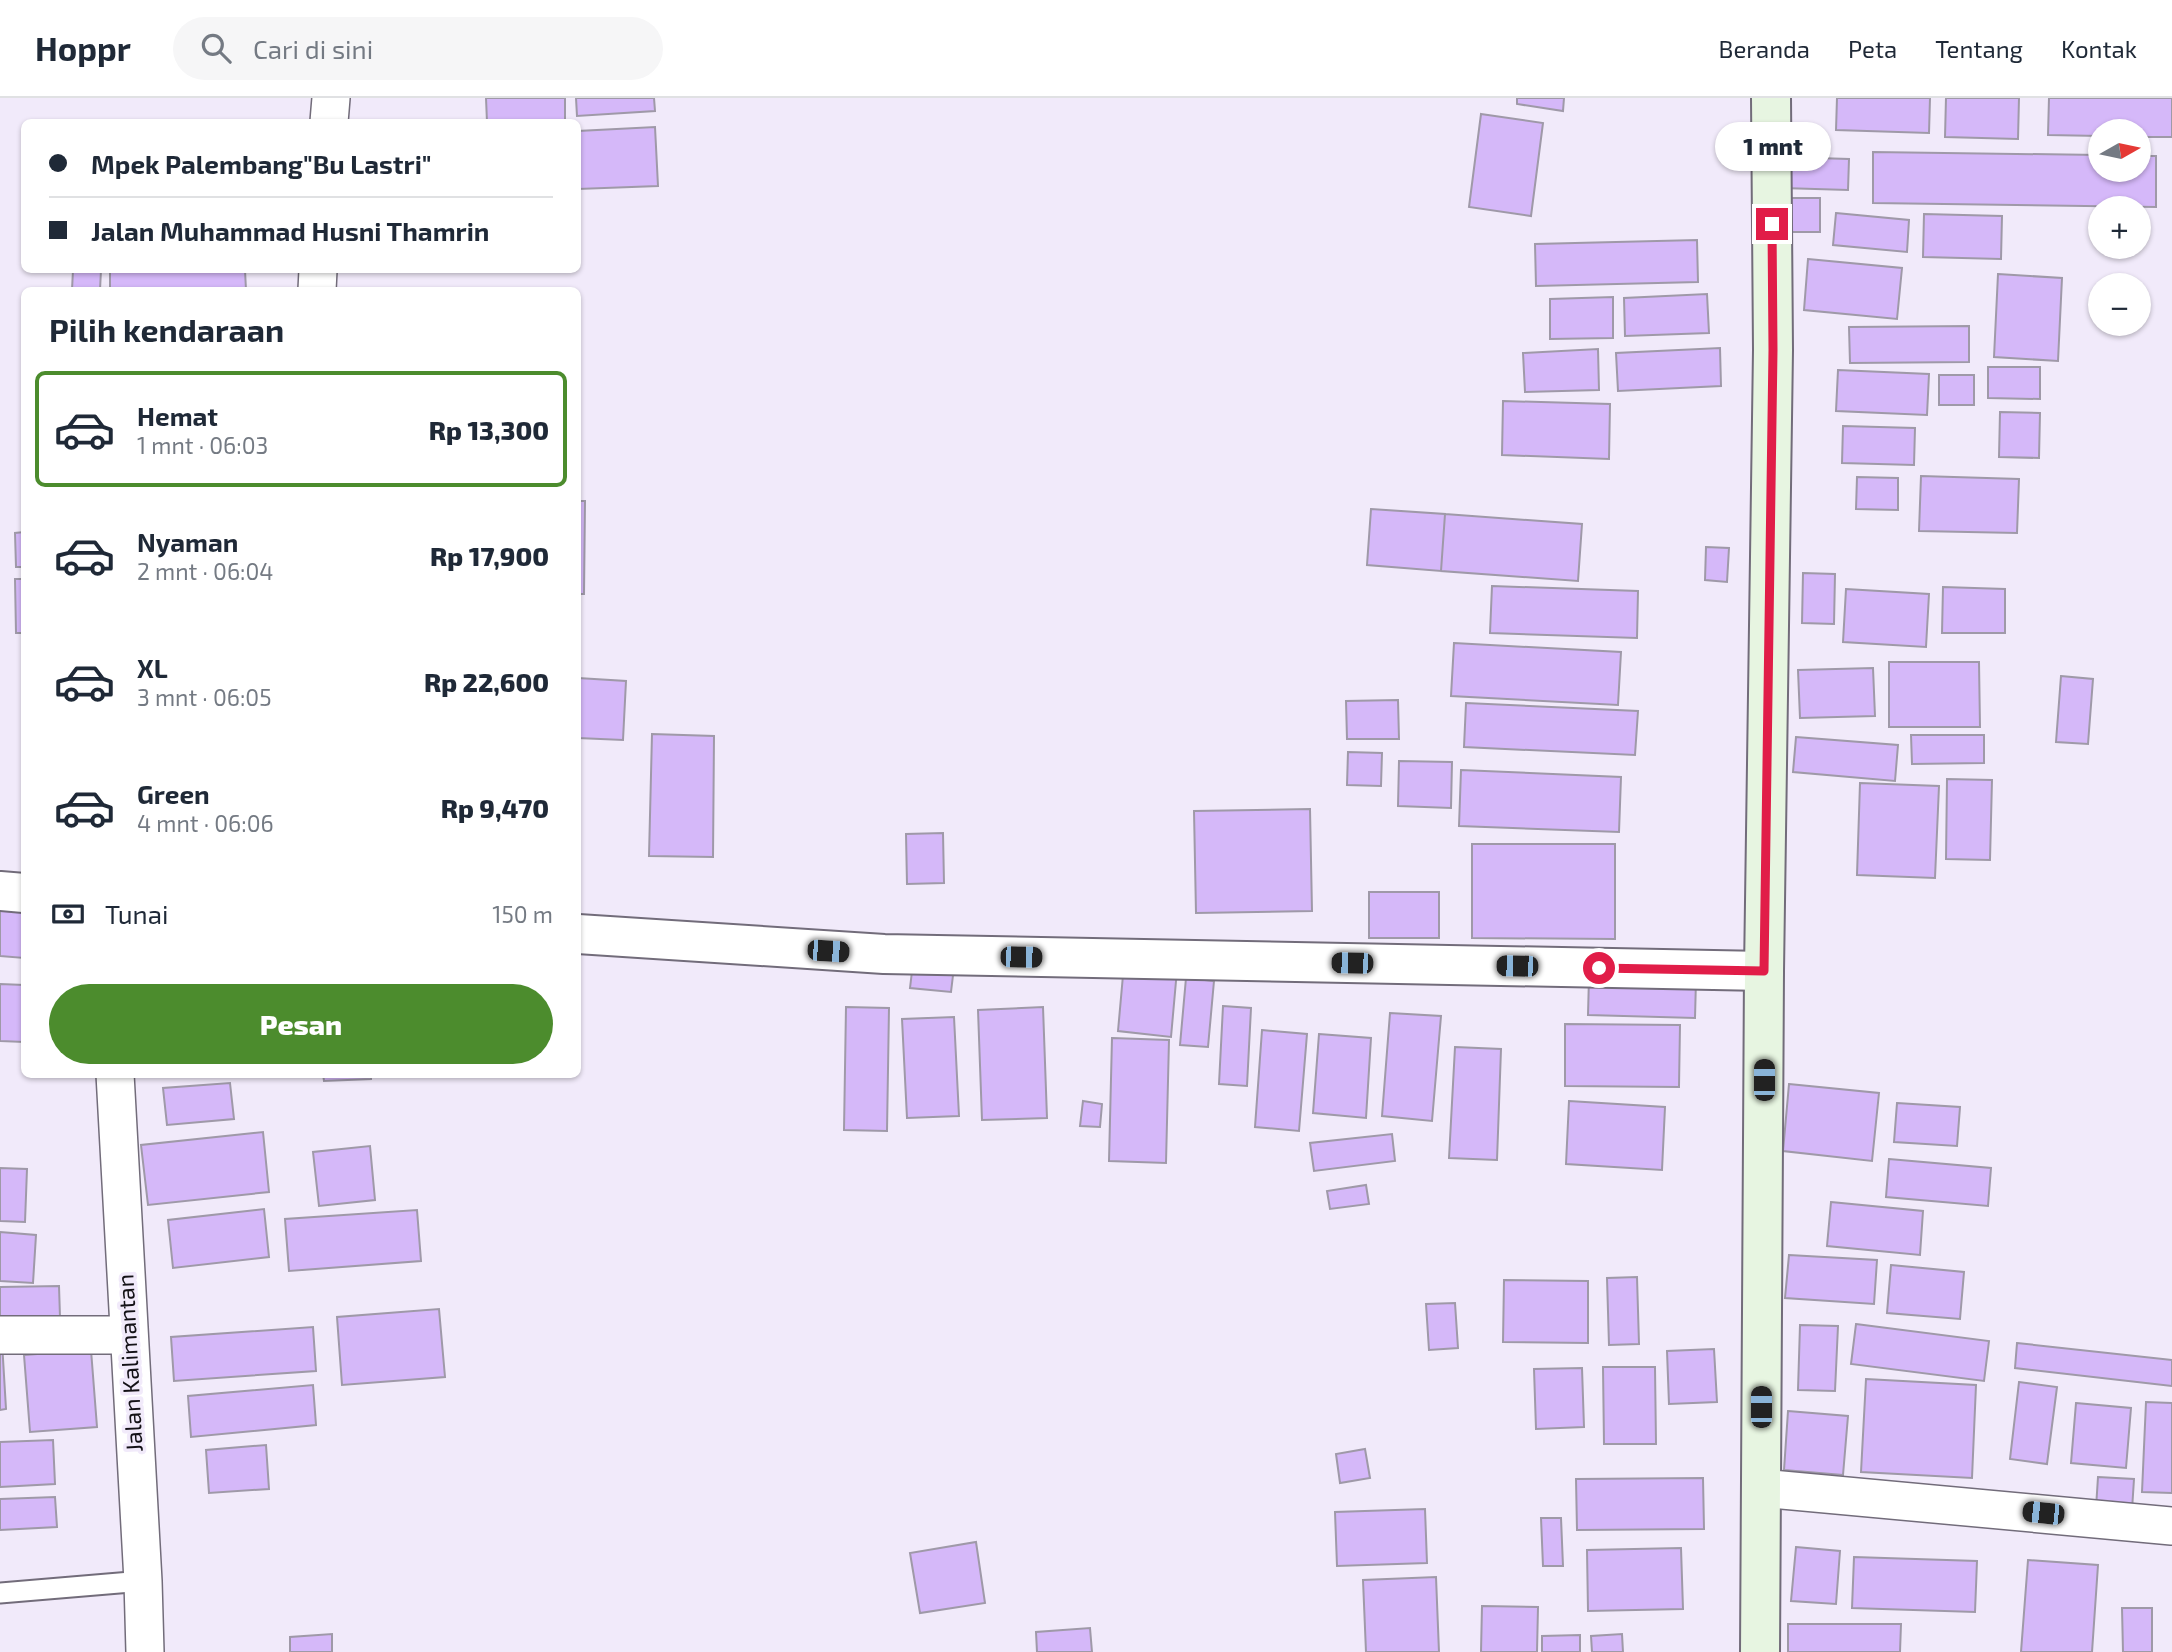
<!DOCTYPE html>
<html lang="id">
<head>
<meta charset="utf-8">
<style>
  :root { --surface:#fff; --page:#f6f6f7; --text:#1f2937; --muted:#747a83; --line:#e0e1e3; --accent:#4c8c2d }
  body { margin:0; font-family:"Exo 2",sans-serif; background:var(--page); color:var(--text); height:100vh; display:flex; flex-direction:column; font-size:26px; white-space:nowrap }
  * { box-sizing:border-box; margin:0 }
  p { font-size:23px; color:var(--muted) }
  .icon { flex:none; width:38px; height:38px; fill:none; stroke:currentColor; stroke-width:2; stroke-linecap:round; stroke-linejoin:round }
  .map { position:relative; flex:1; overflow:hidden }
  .side { position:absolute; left:21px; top:189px; width:560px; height:791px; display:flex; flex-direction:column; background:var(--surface); border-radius:10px; box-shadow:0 2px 5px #0004 }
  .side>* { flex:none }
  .banner { position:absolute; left:21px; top:21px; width:560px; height:154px; border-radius:10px; box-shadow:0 2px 5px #0004; display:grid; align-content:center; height:154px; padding:0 28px; background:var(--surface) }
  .needle { width:46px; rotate:81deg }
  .buttons { position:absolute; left:2088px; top:21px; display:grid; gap:14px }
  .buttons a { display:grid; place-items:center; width:63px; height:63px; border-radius:50%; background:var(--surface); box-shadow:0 2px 5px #0004; font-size:35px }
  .end { position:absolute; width:32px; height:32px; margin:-16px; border:9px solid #e11d48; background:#fff; box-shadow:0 0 0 4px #fff }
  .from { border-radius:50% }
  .bubble { position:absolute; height:49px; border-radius:24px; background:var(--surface); box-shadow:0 2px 5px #0004; font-size:23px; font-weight:800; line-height:49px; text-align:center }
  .car { position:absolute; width:21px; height:42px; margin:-21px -10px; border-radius:9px; box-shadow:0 0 5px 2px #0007; background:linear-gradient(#222 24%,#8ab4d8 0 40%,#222 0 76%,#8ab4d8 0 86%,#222 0) }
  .banner b { display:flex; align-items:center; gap:24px; height:66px; font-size:26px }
  .banner b+b { border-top:2px solid var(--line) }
  .banner i { width:18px; height:18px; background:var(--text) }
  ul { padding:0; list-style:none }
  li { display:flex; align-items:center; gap:21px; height:116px; margin:0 14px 10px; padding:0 14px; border:4px solid transparent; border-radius:10px }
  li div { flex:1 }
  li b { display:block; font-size:26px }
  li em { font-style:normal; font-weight:800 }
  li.selected { border-color:var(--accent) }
  li>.icon { width:63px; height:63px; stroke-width:1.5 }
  h2 { padding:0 28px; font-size:32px; line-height:84px }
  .pay { display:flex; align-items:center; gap:18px; height:77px; padding:0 28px; font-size:26px }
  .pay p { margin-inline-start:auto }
  .button { display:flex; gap:14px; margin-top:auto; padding:14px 28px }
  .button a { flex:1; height:80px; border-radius:42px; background:var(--accent); color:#fff; font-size:28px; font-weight:800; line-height:80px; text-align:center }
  header { display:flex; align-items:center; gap:42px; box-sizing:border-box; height:98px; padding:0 35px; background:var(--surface); border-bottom:2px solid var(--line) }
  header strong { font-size:33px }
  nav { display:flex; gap:38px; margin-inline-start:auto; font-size:24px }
  .search { width:490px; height:63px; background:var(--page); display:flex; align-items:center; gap:18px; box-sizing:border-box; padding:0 24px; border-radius:38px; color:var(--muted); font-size:26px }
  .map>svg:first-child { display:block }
</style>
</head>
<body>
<header>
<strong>Hoppr</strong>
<div class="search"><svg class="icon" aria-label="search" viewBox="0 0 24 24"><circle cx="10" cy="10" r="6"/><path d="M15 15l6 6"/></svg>Cari di sini</div>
<nav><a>Beranda</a><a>Peta</a><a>Tentang</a><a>Kontak</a></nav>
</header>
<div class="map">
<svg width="2172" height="1554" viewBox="0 0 2172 1554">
  <rect width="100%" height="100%" fill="#f1eafa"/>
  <!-- building -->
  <path fill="#d5b8f9" stroke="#9f99a8" stroke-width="2" d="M 486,0 L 565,0 L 565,24 L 487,24 Z
    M 576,0 L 654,0 L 655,13 L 577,18 Z
    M 1517,0 L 1564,0 L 1563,13 L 1517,6 Z
    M 1837,0 L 1930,0 L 1929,35 L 1836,32 Z
    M 1946,0 L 2019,0 L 2018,41 L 1945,39 Z
    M 2049,0 L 2172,0 L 2172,39 L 2138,39 L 2138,33 L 2100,33 L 2100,38 L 2048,37 Z
    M 1481,16 L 1543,25 L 1531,118 L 1469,109 Z
    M 655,29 L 658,88 L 578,91 L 578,33 Z
    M 1873,54 L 2100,57 L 2100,72 L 2138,72 L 2138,58 L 2156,58 L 2156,109 L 1873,105 Z
    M 1783,59 L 1849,61 L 1848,92 L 1782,90 Z
    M 1785,100 L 1820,100 L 1820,134 L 1785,134 Z
    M 1836,115 L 1909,122 L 1907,154 L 1833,147 Z
    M 1924,116 L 2002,118 L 2001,161 L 1923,159 Z
    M 1697,142 L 1698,184 L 1536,188 L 1535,146 Z
    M 1808,161 L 1902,170 L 1897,221 L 1804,212 Z
    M 73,172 L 101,172 L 100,192 L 72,192 Z
    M 110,172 L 245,172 L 246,192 L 110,192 Z
    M 1998,176 L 2062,180 L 2058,263 L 1994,259 Z
    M 1707,196 L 1709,235 L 1625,238 L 1624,200 Z
    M 1613,199 L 1613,240 L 1550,241 L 1550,201 Z
    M 1969,228 L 1969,264 L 1850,265 L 1849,229 Z
    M 1720,250 L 1721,288 L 1618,293 L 1616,255 Z
    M 1598,251 L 1599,292 L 1525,294 L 1523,255 Z
    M 1988,269 L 2040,269 L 2040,301 L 1988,300 Z
    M 1838,272 L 1929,276 L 1927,317 L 1836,313 Z
    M 1939,277 L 1974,277 L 1974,307 L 1939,307 Z
    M 1503,303 L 1610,306 L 1609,361 L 1502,357 Z
    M 2000,314 L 2040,315 L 2039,360 L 1999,359 Z
    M 1843,328 L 1915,330 L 1914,367 L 1842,365 Z
    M 1921,378 L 2019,381 L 2017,435 L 1919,433 Z
    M 1857,379 L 1898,380 L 1898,412 L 1856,411 Z
    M 578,403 L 585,403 L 584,496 L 578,496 Z
    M 1371,411 L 1445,416 L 1441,473 L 1367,467 Z
    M 1445,416 L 1582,426 L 1578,483 L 1441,473 Z
    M 24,434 L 24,469 L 16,469 L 15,435 Z
    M 1706,449 L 1729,450 L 1727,484 L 1705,482 Z
    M 1803,475 L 1835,476 L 1834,526 L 1802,525 Z
    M 15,481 L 24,481 L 24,535 L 16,535 Z
    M 1492,488 L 1638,493 L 1637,540 L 1490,535 Z
    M 1943,489 L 2005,491 L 2005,535 L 1942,535 Z
    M 1846,491 L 1929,496 L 1926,549 L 1843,544 Z
    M 1454,545 L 1621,554 L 1618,607 L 1451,598 Z
    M 1889,564 L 1979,564 L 1980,629 L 1889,629 Z
    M 1873,570 L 1875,618 L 1800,620 L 1798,572 Z
    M 2061,578 L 2093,581 L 2088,646 L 2056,644 Z
    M 578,580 L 626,583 L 623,642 L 578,640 Z
    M 1398,602 L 1399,641 L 1347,641 L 1346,603 Z
    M 1466,605 L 1638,613 L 1635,657 L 1464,649 Z
    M 652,636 L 714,638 L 713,759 L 649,758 Z
    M 1911,637 L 1984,637 L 1984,665 L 1912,666 Z
    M 1796,639 L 1898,647 L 1895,683 L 1793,674 Z
    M 1348,654 L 1382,655 L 1381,688 L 1347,687 Z
    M 1399,663 L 1452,664 L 1451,710 L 1398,708 Z
    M 1461,672 L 1621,679 L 1619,734 L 1459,728 Z
    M 1947,681 L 1992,682 L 1990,762 L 1946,761 Z
    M 1860,685 L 1939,688 L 1935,780 L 1857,777 Z
    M 1310,711 L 1312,813 L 1196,815 L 1194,713 Z
    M 943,735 L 944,785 L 907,786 L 906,736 Z
    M 1472,746 L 1615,746 L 1615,841 L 1472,840 Z
    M 1369,794 L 1439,794 L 1439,840 L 1369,840 Z
    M 0,807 L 24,808 L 24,860 L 0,858 Z
    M 913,865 L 954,869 L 951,894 L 910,890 Z
    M 1124,866 L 1177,872 L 1171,939 L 1118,933 Z
    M 1589,879 L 1696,882 L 1695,920 L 1588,917 Z
    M 1186,880 L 1214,883 L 1208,949 L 1180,947 Z
    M 0,886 L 24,887 L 24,944 L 0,943 Z
    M 1223,908 L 1251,910 L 1247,988 L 1219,986 Z
    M 846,909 L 889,910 L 887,1033 L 844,1032 Z
    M 1043,909 L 1047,1020 L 982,1022 L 978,912 Z
    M 1390,915 L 1441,918 L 1432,1023 L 1382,1018 Z
    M 954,919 L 959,1018 L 907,1020 L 902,921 Z
    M 1565,926 L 1680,927 L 1679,989 L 1565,988 Z
    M 1262,932 L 1307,936 L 1299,1033 L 1255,1029 Z
    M 1319,936 L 1371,940 L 1366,1020 L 1313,1015 Z
    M 1112,940 L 1169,942 L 1166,1065 L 1109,1063 Z
    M 1455,949 L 1501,951 L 1497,1062 L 1449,1060 Z
    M 323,976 L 371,976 L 371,981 L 324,983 Z
    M 230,985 L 234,1021 L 167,1027 L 163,990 Z
    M 1789,986 L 1879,995 L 1872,1063 L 1783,1053 Z
    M 1083,1003 L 1102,1006 L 1100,1029 L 1080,1028 Z
    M 1569,1003 L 1665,1009 L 1662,1072 L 1566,1066 Z
    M 1897,1005 L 1960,1009 L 1957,1048 L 1894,1044 Z
    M 263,1034 L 269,1094 L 148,1107 L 141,1047 Z
    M 1392,1036 L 1395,1063 L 1314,1073 L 1310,1045 Z
    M 370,1048 L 375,1102 L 319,1108 L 313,1054 Z
    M 1889,1061 L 1991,1070 L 1988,1108 L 1886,1099 Z
    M 0,1070 L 27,1071 L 25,1124 L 0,1123 Z
    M 1366,1087 L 1369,1106 L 1330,1111 L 1327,1093 Z
    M 1831,1104 L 1923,1113 L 1920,1157 L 1827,1148 Z
    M 264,1111 L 269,1159 L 173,1170 L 168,1122 Z
    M 417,1112 L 421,1163 L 289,1173 L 285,1121 Z
    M 0,1134 L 36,1137 L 33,1185 L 0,1183 Z
    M 1789,1157 L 1877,1162 L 1874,1206 L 1785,1200 Z
    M 1891,1167 L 1964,1174 L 1960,1221 L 1887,1215 Z
    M 1637,1179 L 1639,1246 L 1609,1247 L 1607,1180 Z
    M 1504,1182 L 1588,1183 L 1588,1245 L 1503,1244 Z
    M 59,1188 L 60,1219 L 0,1220 L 0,1189 Z
    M 1455,1205 L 1458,1250 L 1429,1252 L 1426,1206 Z
    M 439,1211 L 445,1279 L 342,1287 L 337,1219 Z
    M 1856,1226 L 1989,1243 L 1984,1283 L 1851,1266 Z
    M 1800,1227 L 1838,1228 L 1835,1293 L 1798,1292 Z
    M 313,1229 L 316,1273 L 174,1283 L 171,1239 Z
    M 0,1244 L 2,1244 L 6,1311 L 0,1312 Z
    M 2017,1245 L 2172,1262 L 2172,1288 L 2015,1270 Z
    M 1714,1251 L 1717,1304 L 1669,1306 L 1667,1253 Z
    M 91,1252 L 97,1329 L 30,1334 L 24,1257 Z
    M 1603,1269 L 1655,1269 L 1656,1346 L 1604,1346 Z
    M 1582,1270 L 1584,1329 L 1536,1331 L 1534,1271 Z
    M 1866,1281 L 1976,1287 L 1972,1380 L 1861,1374 Z
    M 2019,1284 L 2057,1289 L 2047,1366 L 2010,1361 Z
    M 313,1287 L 316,1327 L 191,1339 L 188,1298 Z
    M 2146,1304 L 2172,1305 L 2172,1395 L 2142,1394 Z
    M 2076,1305 L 2131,1310 L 2126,1370 L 2071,1365 Z
    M 1788,1313 L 1848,1318 L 1843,1377 L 1784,1372 Z
    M 53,1342 L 55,1386 L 0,1389 L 0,1344 Z
    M 266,1347 L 269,1391 L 209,1395 L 206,1352 Z
    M 1365,1351 L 1370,1380 L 1340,1385 L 1336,1356 Z
    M 2098,1379 L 2134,1381 L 2132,1412 L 2096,1410 Z
    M 1703,1380 L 1704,1431 L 1577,1432 L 1576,1381 Z
    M 55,1399 L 57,1429 L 0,1432 L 0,1401 Z
    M 1425,1411 L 1427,1465 L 1337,1468 L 1335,1414 Z
    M 1541,1420 L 1561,1420 L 1563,1468 L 1543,1468 Z
    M 976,1444 L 985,1505 L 920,1515 L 910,1455 Z
    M 1796,1449 L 1840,1453 L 1836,1506 L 1791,1503 Z
    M 1681,1450 L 1683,1511 L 1588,1513 L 1587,1452 Z
    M 1854,1459 L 1977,1463 L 1975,1514 L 1852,1510 Z
    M 2028,1462 L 2098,1467 L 2092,1554 L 2021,1554 Z
    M 1436,1479 L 1439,1554 L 1366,1554 L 1363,1482 Z
    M 1482,1508 L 1538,1509 L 1537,1554 L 1481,1554 Z
    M 2122,1510 L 2152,1510 L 2152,1554 L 2123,1554 Z
    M 1788,1526 L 1901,1526 L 1900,1554 L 1788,1554 Z
    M 1090,1530 L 1092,1554 L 1037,1554 L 1036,1534 Z
    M 332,1536 L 332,1554 L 290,1554 L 290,1539 Z
    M 1622,1536 L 1623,1554 L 1592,1554 L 1591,1538 Z
    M 1580,1537 L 1580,1554 L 1542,1554 L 1542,1538 Z"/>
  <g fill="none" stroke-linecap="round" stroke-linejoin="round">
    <defs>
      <path id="service" d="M 0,1495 L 143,1483"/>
      <path id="minor" d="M 329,24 L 331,0
        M 317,192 L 318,172
        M 115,976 L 143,1483 L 145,1554
        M 0,1237 L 128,1237
        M 1761,1390 L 2172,1428"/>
      <path id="tertiary" d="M 0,793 L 24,795
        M 578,836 L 884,856 L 1764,873"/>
      <path id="secondary" d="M 1760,1554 L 1764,873 L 1773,252 L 1771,0"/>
    </defs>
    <!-- service casing -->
    <use href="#service" stroke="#726c7a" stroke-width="23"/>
    <!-- minor casing -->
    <use href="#minor" stroke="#726c7a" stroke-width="40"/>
    <!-- tertiary casing -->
    <use href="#tertiary" stroke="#726c7a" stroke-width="42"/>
    <!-- secondary casing -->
    <use href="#secondary" stroke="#726c7a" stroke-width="42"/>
    <!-- service -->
    <use href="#service" stroke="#fff" stroke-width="19"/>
    <!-- minor -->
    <use href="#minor" stroke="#fff" stroke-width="37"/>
    <!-- tertiary -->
    <use href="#tertiary" stroke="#fff" stroke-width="38"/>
    <!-- secondary -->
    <use href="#secondary" stroke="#e7f5e1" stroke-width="38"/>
  </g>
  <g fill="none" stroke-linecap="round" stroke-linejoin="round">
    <!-- route -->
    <path stroke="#e11d48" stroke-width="9" d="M 1599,870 L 1764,873 L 1773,252 L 1772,126"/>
  </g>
  <g text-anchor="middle" stroke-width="7" stroke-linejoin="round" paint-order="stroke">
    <!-- street labels -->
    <g font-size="23" fill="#131116" stroke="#f1eafa">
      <text transform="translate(130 1265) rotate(-93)" y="8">Jalan Kalimantan</text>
    </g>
  </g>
</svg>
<div class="buttons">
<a><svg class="needle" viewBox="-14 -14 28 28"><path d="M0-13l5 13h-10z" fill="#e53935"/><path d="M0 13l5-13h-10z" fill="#747a83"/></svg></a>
<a>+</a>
<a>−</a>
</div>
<i class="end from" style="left:1599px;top:870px"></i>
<i class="end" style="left:1772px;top:126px"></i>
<div class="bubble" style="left:1715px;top:24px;width:116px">1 mnt</div>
<i class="car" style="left:828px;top:853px;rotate:94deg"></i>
<i class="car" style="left:1021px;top:859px;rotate:91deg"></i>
<i class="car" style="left:1352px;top:865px;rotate:271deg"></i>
<i class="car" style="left:1517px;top:868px;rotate:271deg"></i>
<i class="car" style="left:1764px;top:982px;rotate:0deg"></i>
<i class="car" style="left:1761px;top:1309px;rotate:0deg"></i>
<i class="car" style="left:2043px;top:1415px;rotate:276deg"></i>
<div class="banner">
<b><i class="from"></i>Mpek Palembang&quot;Bu Lastri&quot;</b>
<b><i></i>Jalan Muhammad Husni Thamrin</b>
</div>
<section class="side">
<h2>Pilih kendaraan</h2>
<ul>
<li class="selected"><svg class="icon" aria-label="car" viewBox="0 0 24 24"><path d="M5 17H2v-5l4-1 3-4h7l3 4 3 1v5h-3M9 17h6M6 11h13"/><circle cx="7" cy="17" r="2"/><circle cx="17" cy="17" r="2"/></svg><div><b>Hemat</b><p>1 mnt · 06:03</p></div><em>Rp 13,300</em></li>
<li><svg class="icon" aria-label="car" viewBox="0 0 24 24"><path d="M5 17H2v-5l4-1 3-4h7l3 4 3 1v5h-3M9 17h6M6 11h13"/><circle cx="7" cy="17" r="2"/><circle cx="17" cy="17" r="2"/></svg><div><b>Nyaman</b><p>2 mnt · 06:04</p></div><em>Rp 17,900</em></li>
<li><svg class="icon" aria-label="car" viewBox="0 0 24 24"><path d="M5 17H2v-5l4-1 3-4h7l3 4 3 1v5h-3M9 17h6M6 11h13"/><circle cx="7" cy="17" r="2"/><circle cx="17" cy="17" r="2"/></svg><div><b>XL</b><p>3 mnt · 06:05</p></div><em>Rp 22,600</em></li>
<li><svg class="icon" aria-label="car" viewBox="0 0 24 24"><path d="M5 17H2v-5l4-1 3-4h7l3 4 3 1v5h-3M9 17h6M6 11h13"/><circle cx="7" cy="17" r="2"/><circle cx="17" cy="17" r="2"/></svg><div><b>Green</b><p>4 mnt · 06:06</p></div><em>Rp 9,470</em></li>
</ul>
<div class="pay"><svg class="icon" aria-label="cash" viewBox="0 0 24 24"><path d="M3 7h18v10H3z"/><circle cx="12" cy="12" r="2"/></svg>Tunai<p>150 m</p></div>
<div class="button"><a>Pesan</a></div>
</section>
</div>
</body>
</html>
